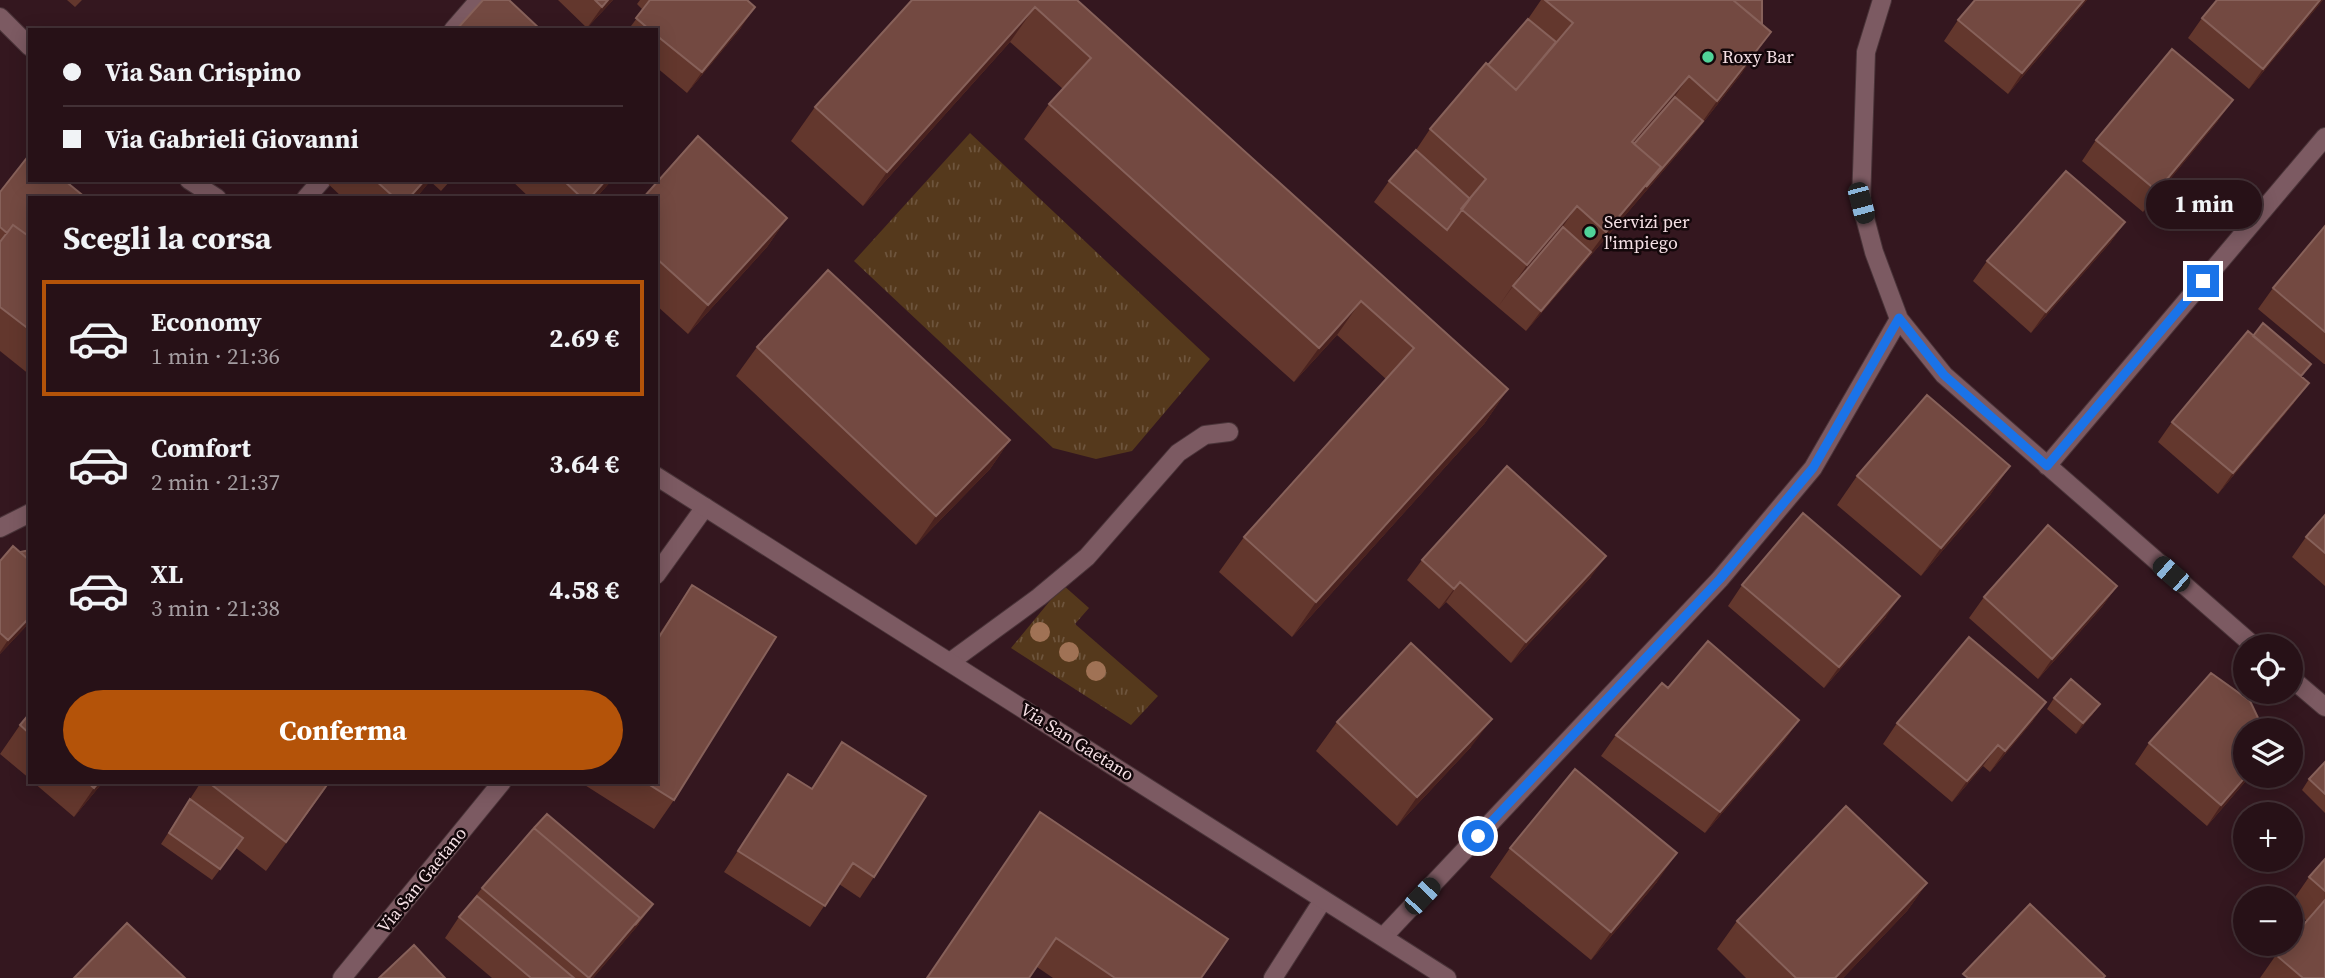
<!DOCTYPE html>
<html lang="it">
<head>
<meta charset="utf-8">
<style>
  :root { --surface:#271117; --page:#2f1a20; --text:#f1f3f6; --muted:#a49da1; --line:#433136; --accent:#b45309 }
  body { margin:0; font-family:"Source Serif 4",serif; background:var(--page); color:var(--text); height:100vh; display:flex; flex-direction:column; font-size:26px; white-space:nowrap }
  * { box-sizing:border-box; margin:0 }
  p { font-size:23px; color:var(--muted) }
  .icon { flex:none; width:38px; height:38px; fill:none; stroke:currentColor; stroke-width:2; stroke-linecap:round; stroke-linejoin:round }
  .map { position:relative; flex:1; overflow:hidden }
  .drawer { position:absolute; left:28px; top:196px; width:630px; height:588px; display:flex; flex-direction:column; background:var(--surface); border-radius:0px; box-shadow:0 4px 18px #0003,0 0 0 2px var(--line) }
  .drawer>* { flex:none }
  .top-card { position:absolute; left:28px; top:28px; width:630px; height:154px; border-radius:0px; box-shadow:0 4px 18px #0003,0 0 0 2px var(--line); display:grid; align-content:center; height:154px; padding:0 35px; background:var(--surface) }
  .controls { position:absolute; left:2233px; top:634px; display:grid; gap:14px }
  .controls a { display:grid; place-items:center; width:70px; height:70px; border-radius:50%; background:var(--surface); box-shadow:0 4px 18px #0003,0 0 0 2px var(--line); font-size:35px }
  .end { position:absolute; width:32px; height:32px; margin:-16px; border:9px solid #1a73e8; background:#fff; box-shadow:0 0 0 4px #fff }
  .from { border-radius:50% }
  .bubble { position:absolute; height:49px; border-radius:24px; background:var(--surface); box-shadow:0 4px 18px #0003,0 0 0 2px var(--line); font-size:23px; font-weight:700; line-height:49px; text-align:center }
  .car { position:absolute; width:21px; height:42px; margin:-21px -10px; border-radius:9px; box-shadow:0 0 5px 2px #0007; background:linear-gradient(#222 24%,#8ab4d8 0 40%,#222 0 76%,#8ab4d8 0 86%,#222 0) }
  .top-card b { display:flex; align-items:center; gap:24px; height:66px; font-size:26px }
  .top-card b+b { border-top:2px solid var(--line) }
  .top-card i { width:18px; height:18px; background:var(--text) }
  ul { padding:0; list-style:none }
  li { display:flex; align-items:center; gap:21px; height:116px; margin:0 14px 10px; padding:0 21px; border:4px solid transparent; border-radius:0px }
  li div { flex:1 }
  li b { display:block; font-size:26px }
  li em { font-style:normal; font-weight:700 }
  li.current { border-color:var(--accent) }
  li>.icon { width:63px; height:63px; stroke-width:1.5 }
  h2 { padding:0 35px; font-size:32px; line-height:84px }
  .cta { display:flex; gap:14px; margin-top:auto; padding:14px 35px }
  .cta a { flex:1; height:80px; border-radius:42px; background:var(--accent); color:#fff; font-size:28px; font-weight:700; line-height:80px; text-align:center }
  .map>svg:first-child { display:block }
</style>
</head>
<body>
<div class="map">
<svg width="2325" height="978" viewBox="0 0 2325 978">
  <defs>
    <pattern id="park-tufts" width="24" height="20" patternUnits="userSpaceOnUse" patternTransform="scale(1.75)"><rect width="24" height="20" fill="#55391c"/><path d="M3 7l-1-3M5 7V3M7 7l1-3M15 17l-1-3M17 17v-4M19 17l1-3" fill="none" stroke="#6e553d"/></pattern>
  </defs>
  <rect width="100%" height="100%" fill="#34171f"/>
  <!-- park -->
  <path fill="url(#park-tufts)" d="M 970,133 L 1210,359 L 1132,451 L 1096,459 L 1053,448 L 854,261 Z
    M 1063,585 L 1089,608 L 1075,624 L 1158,696 L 1131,725 L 1011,648 Z"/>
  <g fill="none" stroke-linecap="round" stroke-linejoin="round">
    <defs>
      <path id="service" d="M 1273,978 L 1323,900"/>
      <path id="minor" d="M 1882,0 L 1866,52 L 1861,203 L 1874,252 L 1899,319 L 1944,375 L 2254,646
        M 453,30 L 479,0
        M 306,198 L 322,180
        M 2047,466 L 2325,137
        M 0,528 L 30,513
        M 656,575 L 705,507
        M 950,662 L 1039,597 L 1087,557 L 1178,453 L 1205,435 L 1229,432
        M 2291,678 L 2325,707
        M 1383,937 L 1720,579 L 1813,468 L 1899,319
        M 342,978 L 502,782"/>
      <path id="tertiary" d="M 0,17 L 30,47
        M 189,180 L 217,198
        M 656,476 L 1447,978"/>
    </defs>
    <!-- service casing -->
    <use href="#service" stroke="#4a3439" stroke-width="20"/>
    <!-- minor casing -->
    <use href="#minor" stroke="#4a3439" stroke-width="20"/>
    <!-- tertiary casing -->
    <use href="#tertiary" stroke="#4a3439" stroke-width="20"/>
    <!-- service -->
    <use href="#service" stroke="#7c5a62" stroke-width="18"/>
    <!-- minor -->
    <use href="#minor" stroke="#7c5a62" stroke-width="18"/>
    <!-- tertiary -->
    <use href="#tertiary" stroke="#7c5a62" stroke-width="18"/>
  </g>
  <!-- trees -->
  <g fill="#a07255">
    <circle cx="1040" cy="632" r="10"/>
    <circle cx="1069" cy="652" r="10"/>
    <circle cx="1096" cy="671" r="10"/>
  </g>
  <!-- wall -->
  <path fill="#63372d" d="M 67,0 L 82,0 L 75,7 Z
    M 558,0 L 613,0 L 587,28 Z
    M 640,0 L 747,0 L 741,28 L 687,93 L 656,67 L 656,30 L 628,30 L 643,10 L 637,4 Z
    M 912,0 L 1077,0 L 1508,389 L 1484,424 L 1292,637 L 1219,572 L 1244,537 L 1386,379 L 1337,335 L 1294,382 L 1024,139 L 1049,104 L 1063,89 L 1010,42 L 863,206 L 791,141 L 815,107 Z
    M 1541,0 L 1762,0 L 1742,73 L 1688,142 L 1526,331 L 1374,202 L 1389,181 L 1416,150 L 1430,129 L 1488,65 L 1528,19 Z
    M 1975,0 L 2087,0 L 2008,94 L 1944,41 L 1958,20 Z
    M 2323,0 L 2249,89 L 2188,38 L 2202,18 Z
    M 2218,121 L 2143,212 L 2082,161 L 2096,140 Z
    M 324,180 L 451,180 L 441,191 L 430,181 L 416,198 L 343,198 Z
    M 511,180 L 612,180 L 596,198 L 530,198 Z
    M 0,192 L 30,198 L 30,375 L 0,351 Z
    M 656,198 L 787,218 L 767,247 L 688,334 L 656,305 Z
    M 2125,222 L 2110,243 L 2031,333 L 1973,281 L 1987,261 Z
    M 2325,226 L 2325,364 L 2324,364 L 2258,309 L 2273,288 Z
    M 757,347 L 1010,440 L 990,469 L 916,545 L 736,376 Z
    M 2294,403 L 2218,494 L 2158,442 L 2172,422 Z
    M 2010,466 L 1990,495 L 1921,576 L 1837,505 L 1857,476 Z
    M 2325,515 L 2325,586 L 2292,557 L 2306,537 Z
    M 1422,560 L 1591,577 L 1511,663 L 1446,602 L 1439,609 L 1407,580 Z
    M 0,561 L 30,622 L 0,654 Z
    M 692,585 L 674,800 L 654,829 L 580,782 L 656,782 L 656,639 Z
    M 1742,585 L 1886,617 L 1824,688 L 1728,606 Z
    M 2117,586 L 2102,607 L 2038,679 L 1969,618 L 1984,597 Z
    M 1668,688 L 1799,720 L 1784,741 L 1705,833 L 1601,756 L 1616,735 Z
    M 2054,698 L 2100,704 L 2092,715 L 2076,734 L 2047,709 Z
    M 2046,702 L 2032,722 L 1990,772 L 1983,766 L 1952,802 L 1883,744 L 1897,723 Z
    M 30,713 L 30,779 L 0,754 L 20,725 Z
    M 1337,722 L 1471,747 L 1397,826 L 1316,751 Z
    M 2260,722 L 2245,775 L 2251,775 L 2207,826 L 2135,764 L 2149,743 Z
    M 842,742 L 874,877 L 860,898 L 839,884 L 810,927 L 724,872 L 788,774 L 811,789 Z
    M 2325,762 L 2325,813 L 2302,790 L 2309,779 Z
    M 33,782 L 103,782 L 74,817 Z
    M 201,782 L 330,782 L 266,871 L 236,848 L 212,880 L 161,844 Z
    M 1020,841 L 1201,978 L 1053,978 L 1037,967 Z
    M 1510,848 L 1657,882 L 1591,960 L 1490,877 Z
    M 2325,859 L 2325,978 L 2260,978 L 2276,955 L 2307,921 L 2291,907 L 2291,903 L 2309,877 Z
    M 1927,883 L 1907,911 L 1843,978 L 1746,978 L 1717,949 L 1737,921 Z
    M 482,888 L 639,924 L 593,978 L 492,978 L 445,938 L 459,917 Z"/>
  <!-- shaded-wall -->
  <path fill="#4a221f" d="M 608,0 L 613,0 L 587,28 L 602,7 Z
    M 2084,0 L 2087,0 L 2008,94 L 2022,73 Z
    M 2320,0 L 2323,0 L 2249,89 L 2263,69 Z
    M 755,7 L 741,28 L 687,93 L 702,72 Z
    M 1035,7 L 1010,42 L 863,206 L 887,172 Z
    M 1771,32 L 1742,73 L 1688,142 L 1526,331 L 1541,311 L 1591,252 L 1606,232 L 1661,167 L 1703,121 L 1717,101 Z
    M 1689,76 L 1660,118 L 1620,165 L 1632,142 Z
    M 2233,100 L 2218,121 L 2143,212 L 2157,191 Z
    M 425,180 L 431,180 L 416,198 L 409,198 Z
    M 606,180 L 612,180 L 596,198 L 590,198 Z
    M 1577,206 L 1548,248 L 1513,286 L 1498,307 L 1527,265 Z
    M 787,218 L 767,247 L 688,334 L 708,305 Z
    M 2125,222 L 2110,243 L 2031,333 L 2046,312 Z
    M 1361,301 L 1337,335 L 1294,382 L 1319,348 Z
    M 2309,383 L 2294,403 L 2218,494 L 2233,473 Z
    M 1508,389 L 1484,424 L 1292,637 L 1316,602 Z
    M 1010,440 L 990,469 L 916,545 L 936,516 Z
    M 2010,466 L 1990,495 L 1921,576 L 1941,548 Z
    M 1606,556 L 1591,577 L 1511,663 L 1526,642 Z
    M 1460,582 L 1446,602 L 1439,609 L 1454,589 Z
    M 2117,586 L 2102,607 L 2038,679 L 2052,659 Z
    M 1900,596 L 1886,617 L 1824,688 L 1839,667 Z
    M 30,617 L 30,622 L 0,654 L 0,652 L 8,640 Z
    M 2046,702 L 2032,722 L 1990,772 L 2005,751 Z
    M 2100,704 L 2092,715 L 2076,734 L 2083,723 Z
    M 1492,719 L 1471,747 L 1397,826 L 1417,797 Z
    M 1799,720 L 1784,741 L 1705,833 L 1720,812 Z
    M 1998,745 L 1983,766 L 1952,802 L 1967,781 Z
    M 2247,775 L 2251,775 L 2207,826 L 2221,805 Z
    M 99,782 L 103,782 L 74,817 L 94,788 Z
    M 1677,853 L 1657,882 L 1591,960 L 1611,932 Z
    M 1927,883 L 1907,911 L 1843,978 L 1835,978 Z
    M 653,904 L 639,924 L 593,978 L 589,978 Z"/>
  <!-- building -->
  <path fill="#734941" stroke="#87615a" stroke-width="2" d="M 483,0 L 509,0 L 541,30 L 456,30 Z
    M 595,0 L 608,0 L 602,7 Z
    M 650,0 L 747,0 L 755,7 L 702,72 L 656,35 L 656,30 L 650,30 L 636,18 Z
    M 912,0 L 1077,0 L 1508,389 L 1316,602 L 1244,537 L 1414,348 L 1361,301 L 1319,348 L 1049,104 L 1091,58 L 1035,7 L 887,172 L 815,107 Z
    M 1545,0 L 1733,0 L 1771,32 L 1717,101 L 1689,76 L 1632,142 L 1661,167 L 1606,232 L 1577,206 L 1527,265 L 1461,209 L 1486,179 L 1430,129 L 1486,63 L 1516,90 L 1573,23 Z
    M 1733,0 L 1762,0 L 1762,24 Z
    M 1975,0 L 2084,0 L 2022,73 L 1958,20 Z
    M 2217,0 L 2320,0 L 2263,69 L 2202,18 Z
    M 1528,19 L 1556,42 L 1516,90 L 1488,65 Z
    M 2172,49 L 2233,100 L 2157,191 L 2096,140 Z
    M 1675,97 L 1703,121 L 1646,187 L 1661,167 L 1634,144 Z
    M 698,136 L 787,218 L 708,305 L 656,258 L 656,198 L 643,198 Z
    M 1416,150 L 1470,199 L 1447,230 L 1389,181 Z
    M 30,154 L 30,180 L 64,180 L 86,198 L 30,198 L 30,237 L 13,225 L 7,233 L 0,227 L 0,192 Z
    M 2066,171 L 2125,222 L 2046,312 L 1987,261 Z
    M 375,180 L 425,180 L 409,198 L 395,198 Z
    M 563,180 L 606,180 L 590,198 L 582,198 Z
    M 13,225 L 30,237 L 30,330 L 0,307 L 0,242 Z
    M 2325,226 L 2325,332 L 2273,288 Z
    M 1563,227 L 1591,252 L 1541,311 L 1513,286 Z
    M 828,270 L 1010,440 L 936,516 L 757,347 Z
    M 2263,323 L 2311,364 L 2301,376 L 2253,336 Z
    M 2248,331 L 2309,383 L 2233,473 L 2172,422 Z
    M 1927,395 L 2010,466 L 1941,548 L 1857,476 Z
    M 1507,466 L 1606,556 L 1526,642 L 1460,582 L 1454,589 L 1422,560 Z
    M 1803,513 L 1900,596 L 1839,667 L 1742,585 Z
    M 2325,515 L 2325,553 L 2306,537 Z
    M 2048,525 L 2117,586 L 2052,659 L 1984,597 Z
    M 13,546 L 30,561 L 30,617 L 8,640 L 0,633 L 0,561 Z
    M 30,550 L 30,561 L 20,552 Z
    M 692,585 L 776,637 L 674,800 L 645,782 L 656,782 L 656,642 Z
    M 1969,637 L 2046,702 L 2005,751 L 1998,745 L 1967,781 L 1897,723 Z
    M 1708,641 L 1799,720 L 1720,812 L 1616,735 L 1662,683 L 1668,688 Z
    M 1411,643 L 1492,719 L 1417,797 L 1337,722 Z
    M 2211,673 L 2250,701 L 2260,722 L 2269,730 L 2245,730 L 2245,775 L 2247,775 L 2221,805 L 2149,743 Z
    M 2071,679 L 2100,704 L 2083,723 L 2054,698 Z
    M 30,713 L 30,734 L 20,725 Z
    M 842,742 L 926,796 L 874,877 L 853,863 L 825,906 L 738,851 L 788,774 L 812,789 Z
    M 2325,762 L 2325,794 L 2309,779 Z
    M 1575,769 L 1677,853 L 1611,932 L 1510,848 Z
    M 87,782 L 99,782 L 94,788 Z
    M 208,782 L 329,782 L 286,842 Z
    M 190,799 L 243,838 L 220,869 L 169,833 Z
    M 1846,806 L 1927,883 L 1835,978 L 1796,978 L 1737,921 Z
    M 1040,812 L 1228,939 L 1201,978 L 1115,978 L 1056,938 L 1029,978 L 927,978 Z
    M 547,814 L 653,904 L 635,925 L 640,918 L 534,828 Z
    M 534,828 L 640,918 L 589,978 L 482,888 Z
    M 2325,859 L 2325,891 L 2309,877 Z
    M 477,896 L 574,978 L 531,978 L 459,917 Z
    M 2325,900 L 2325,978 L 2303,978 L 2276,955 L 2287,943 L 2291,943 L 2291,939 Z
    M 2030,904 L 2105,976 L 2103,978 L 1968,978 L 1963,974 Z
    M 127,923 L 185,978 L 74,978 Z
    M 414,945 L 445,978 L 379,978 Z"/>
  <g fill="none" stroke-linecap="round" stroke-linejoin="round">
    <!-- route -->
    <path stroke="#1a73e8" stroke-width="9" d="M 1478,836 L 1720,579 L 1813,468 L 1899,318 L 1944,375 L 2047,466 L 2203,281"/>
  </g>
  <!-- markers -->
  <g fill="#50d398" stroke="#13070a" stroke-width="2.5">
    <circle cx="1708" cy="57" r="7"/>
    <circle cx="1590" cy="232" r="7"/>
  </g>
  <g text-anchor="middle" stroke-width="5" stroke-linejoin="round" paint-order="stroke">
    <!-- poi labels -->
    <g font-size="18" fill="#f5e0e5" stroke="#13070a" text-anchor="start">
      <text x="1722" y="63">Roxy Bar</text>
      <text x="1604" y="228">Servizi per<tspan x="1604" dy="21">l'impiego</tspan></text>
    </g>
    <!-- street labels -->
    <g font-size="18" fill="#f5e0e5" stroke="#13070a">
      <text transform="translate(1077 742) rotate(32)" y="6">Via San Gaetano</text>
      <text transform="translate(422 880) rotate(-51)" y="6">Via San Gaetano</text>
    </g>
  </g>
</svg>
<div class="controls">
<a><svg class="icon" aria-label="locate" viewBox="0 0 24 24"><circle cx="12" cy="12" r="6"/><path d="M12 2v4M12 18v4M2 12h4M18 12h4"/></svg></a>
<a><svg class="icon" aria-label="layers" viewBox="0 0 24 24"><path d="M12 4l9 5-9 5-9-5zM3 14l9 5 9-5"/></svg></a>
<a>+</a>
<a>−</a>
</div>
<i class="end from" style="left:1478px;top:836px"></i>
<i class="end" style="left:2203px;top:281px"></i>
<div class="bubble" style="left:2146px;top:180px;width:116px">1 min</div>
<i class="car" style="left:1861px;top:203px;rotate:165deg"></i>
<i class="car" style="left:2171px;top:574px;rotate:311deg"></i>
<i class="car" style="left:1422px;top:896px;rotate:43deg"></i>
<div class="top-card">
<b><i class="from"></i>Via San Crispino</b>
<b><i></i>Via Gabrieli Giovanni</b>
</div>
<section class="drawer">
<h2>Scegli la corsa</h2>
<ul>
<li class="current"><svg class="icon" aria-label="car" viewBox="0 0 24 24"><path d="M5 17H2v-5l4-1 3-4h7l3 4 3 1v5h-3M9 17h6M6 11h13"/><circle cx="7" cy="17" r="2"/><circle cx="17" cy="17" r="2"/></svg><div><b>Economy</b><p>1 min · 21:36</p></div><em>2.69 €</em></li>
<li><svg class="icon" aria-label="car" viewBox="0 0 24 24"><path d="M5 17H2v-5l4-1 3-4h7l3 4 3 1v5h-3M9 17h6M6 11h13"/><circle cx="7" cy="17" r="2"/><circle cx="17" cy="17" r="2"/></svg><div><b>Comfort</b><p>2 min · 21:37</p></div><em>3.64 €</em></li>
<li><svg class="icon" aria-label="car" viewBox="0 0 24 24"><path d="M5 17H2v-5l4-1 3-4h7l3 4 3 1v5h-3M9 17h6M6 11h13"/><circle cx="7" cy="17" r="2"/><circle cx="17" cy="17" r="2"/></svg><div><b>XL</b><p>3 min · 21:38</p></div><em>4.58 €</em></li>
</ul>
<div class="cta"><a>Conferma</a></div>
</section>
</div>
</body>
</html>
